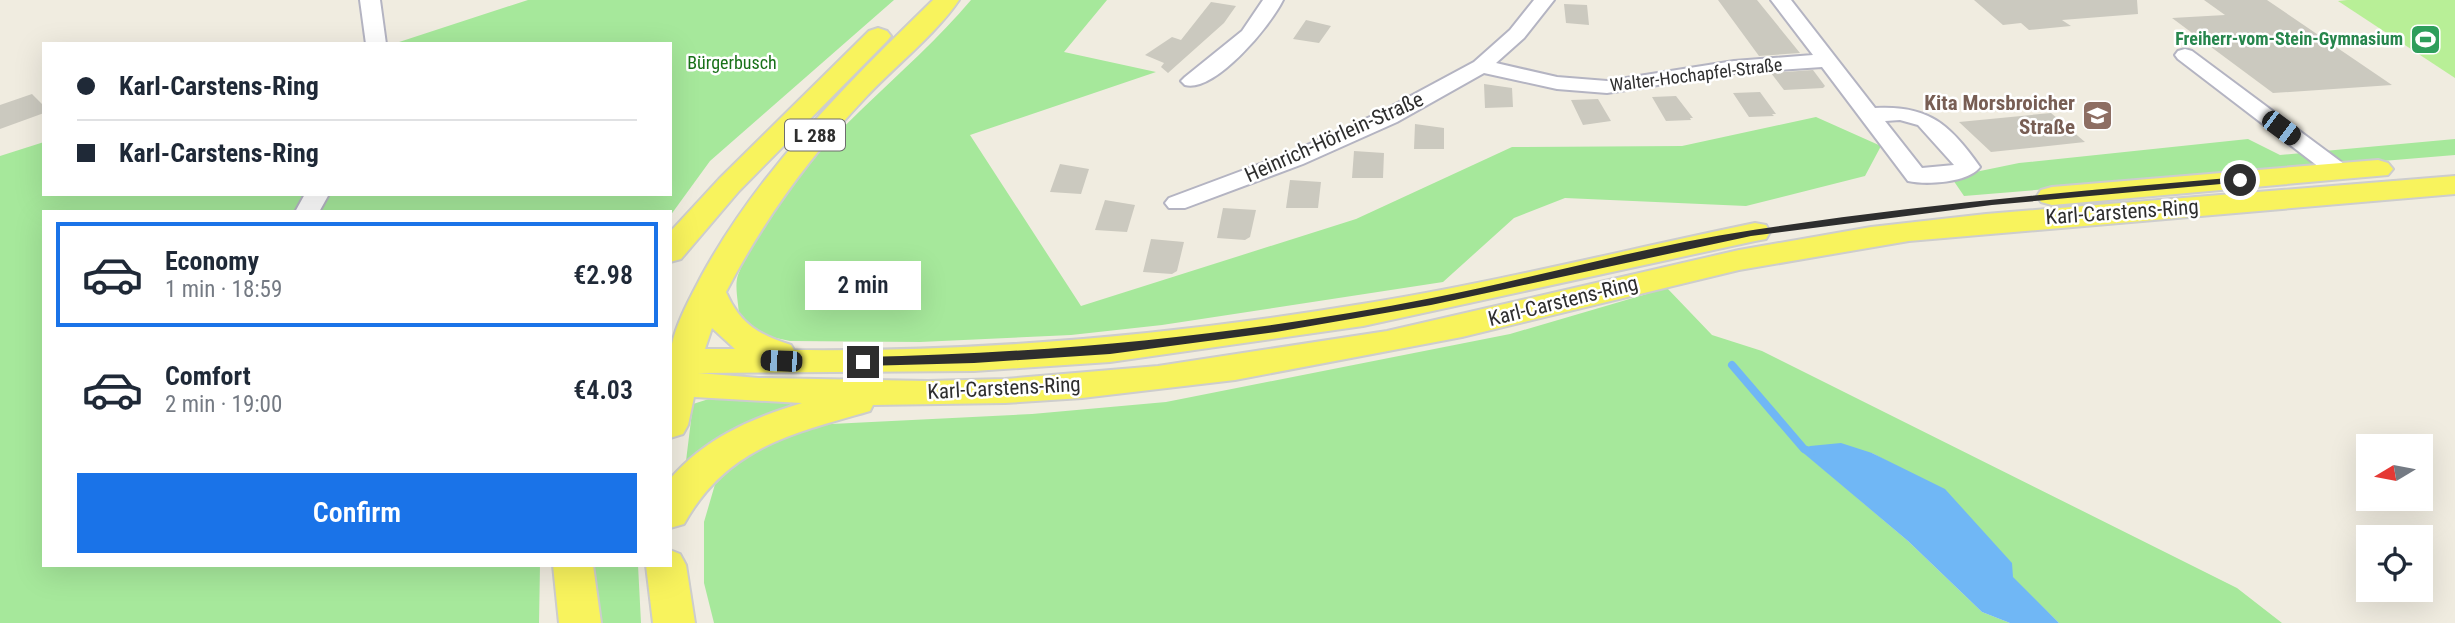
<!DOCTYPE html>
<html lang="en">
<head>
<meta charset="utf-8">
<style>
  :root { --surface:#fff; --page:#f2f2f3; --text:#1f2937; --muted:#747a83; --line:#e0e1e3; --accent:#1a73e8 }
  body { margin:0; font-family:"Roboto Condensed",sans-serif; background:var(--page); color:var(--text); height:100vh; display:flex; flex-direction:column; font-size:26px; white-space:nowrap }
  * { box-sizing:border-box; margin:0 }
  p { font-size:23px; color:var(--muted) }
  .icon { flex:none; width:38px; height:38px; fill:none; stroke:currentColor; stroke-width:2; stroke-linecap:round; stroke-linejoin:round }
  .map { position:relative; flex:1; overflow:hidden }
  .details { position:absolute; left:42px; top:210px; width:630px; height:357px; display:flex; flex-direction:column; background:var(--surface); border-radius:0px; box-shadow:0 7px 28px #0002 }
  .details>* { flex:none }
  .top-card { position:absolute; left:42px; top:42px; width:630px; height:154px; border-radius:0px; box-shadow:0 7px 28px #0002; display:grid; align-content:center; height:154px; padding:0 35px; background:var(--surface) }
  .needle { width:46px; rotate:260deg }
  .buttons { position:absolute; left:2356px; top:434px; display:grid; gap:14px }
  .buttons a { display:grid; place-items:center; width:77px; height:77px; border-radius:0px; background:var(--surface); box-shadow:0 7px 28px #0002; font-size:35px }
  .end { position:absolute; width:32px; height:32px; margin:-16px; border:9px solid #2e2e2e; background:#fff; box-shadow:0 0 0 4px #fff }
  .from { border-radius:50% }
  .bubble { position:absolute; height:49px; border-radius:0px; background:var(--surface); box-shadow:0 7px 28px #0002; font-size:23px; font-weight:600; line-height:49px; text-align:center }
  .car { position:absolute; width:21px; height:42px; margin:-21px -10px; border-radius:9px; box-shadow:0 0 5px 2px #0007; background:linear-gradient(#222 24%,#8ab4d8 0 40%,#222 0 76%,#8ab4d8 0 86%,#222 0) }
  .top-card b { display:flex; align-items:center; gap:24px; height:66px; font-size:26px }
  .top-card b+b { border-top:2px solid var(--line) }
  .top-card i { width:18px; height:18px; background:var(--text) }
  ul { padding:12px 0 0; list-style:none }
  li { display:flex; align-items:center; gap:21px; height:105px; margin:0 14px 10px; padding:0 21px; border:4px solid transparent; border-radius:0px }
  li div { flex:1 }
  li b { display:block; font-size:26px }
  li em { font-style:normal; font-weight:600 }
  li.current { border-color:var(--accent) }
  li>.icon { width:63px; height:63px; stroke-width:1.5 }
  .primary-button { display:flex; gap:14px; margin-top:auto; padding:14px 35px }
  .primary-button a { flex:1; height:80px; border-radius:0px; background:var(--accent); color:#fff; font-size:28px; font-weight:600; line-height:80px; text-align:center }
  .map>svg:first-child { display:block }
</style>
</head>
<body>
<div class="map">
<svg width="2455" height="623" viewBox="0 0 2455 623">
  <rect width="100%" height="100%" fill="#f0ece0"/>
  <!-- green -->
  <path fill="#a6e89b" d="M 528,0 L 894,0 L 710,161 L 670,216 L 670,212 L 44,212 L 44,565 L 540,565 L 539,623 L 0,623 L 0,156 L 44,142 L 44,194 L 670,194 L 670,44 L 393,44 Z
    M 971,0 L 1107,0 L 1064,52 L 1156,72 L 970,135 L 1081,306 L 1356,219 L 1512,147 L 1682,146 L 1816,117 L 1881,146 L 1865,176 L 1746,206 L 1565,198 L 1514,218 L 1443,282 L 1162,325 L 1071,335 L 920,342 L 790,341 L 757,334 L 739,317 C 739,305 734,286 738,275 C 780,162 896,89 971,0 Z
    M 2248,139 L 2280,155 L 2455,139 L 2455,155 L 1964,196 L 1951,177 L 2019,163 Z
    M 1667,288 L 1712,335 L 1762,351 L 2237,588 L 2282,623 L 2059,623 L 1896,466 L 1872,453 L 1802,451 L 1908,541 L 1982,612 L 2010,623 L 714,623 L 704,583 L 704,522 L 718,474 L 758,446 L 811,425 L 1032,414 L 1166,402 L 1510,334 Z
    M 712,398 L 787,401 L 792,406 L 691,462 L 686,461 L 693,404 Z
    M 590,565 L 638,565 L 641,623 L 599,623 Z"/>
  <!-- pitch -->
  <path fill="#b8ef97" d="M 2455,0 L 2455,78 L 2338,1 L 2347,0 Z"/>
  <!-- water -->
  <path fill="#70b7f5" d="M 1841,443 L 1872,453 L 1945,489 L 2012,563 L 2013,577 L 2059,623 L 2010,623 L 1982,612 L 1908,541 L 1801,451 L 1810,446 Z"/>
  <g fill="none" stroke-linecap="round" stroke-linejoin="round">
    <!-- stream -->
    <path stroke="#70b7f5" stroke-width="8" d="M 1732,365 L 1804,449 L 1811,452"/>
  </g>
  <!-- building -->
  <path fill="#cbc9bf" d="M 1718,0 L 1757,0 L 1800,53 L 1759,56 Z
    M 1974,0 L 2137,0 L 2138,14 L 2062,20 L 2071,26 L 2029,30 L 2021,23 L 2003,25 Z
    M 2204,0 L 2267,0 L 2392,85 L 2273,93 L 2172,18 L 2225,15 Z
    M 1211,2 L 1236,6 L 1224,23 L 1168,73 L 1161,67 L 1164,63 L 1145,55 L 1172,37 L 1181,40 Z
    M 1564,4 L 1587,5 L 1589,25 L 1566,23 Z
    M 1306,20 L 1331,26 L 1319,43 L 1293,39 Z
    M 1813,70 L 1825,86 L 1823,88 L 1784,90 L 1771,73 Z
    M 1484,84 L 1512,88 L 1513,107 L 1485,108 Z
    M 1760,92 L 1776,114 L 1772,114 L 1774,116 L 1749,117 L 1733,93 Z
    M 32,94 L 44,106 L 44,113 L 0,129 L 0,105 Z
    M 1676,96 L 1693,118 L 1690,118 L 1691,120 L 1666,121 L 1652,97 Z
    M 1598,99 L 1611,121 L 1583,125 L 1571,100 Z
    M 2051,113 L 2085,142 L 1991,152 L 1959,122 Z
    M 1415,124 L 1444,128 L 1444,149 L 1414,149 Z
    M 1354,151 L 1384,153 L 1383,178 L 1352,178 Z
    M 1060,164 L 1089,169 L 1081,194 L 1050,192 Z
    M 1290,180 L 1321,182 L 1318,208 L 1286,208 Z
    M 1105,200 L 1135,205 L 1127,232 L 1095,230 Z
    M 1223,208 L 1256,210 L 1250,237 L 1245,240 L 1217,238 Z
    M 1151,239 L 1184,242 L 1177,271 L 1172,274 L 1143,272 Z"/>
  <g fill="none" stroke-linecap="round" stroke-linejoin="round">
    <defs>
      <path id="minor" d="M 360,0 L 380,0 L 386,44 L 366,44 Z
        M 1263,0 L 1283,0 C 1271,25 1215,93 1185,85 L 1181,81 L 1185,77 L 1242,31 Z
        M 1534,0 L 1554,0 L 1524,38 L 1496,63 L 1557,77 L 1607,81 L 1734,61 L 1813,55 L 1771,0 L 1791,0 L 1875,108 C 1928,105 1950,124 1980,167 C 1968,183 1926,185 1908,181 L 1822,67 L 1734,73 L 1607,93 L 1557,89 L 1484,73 L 1397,122 L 1303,164 L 1185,208 L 1169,208 L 1165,203 L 1169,198 L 1287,154 L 1381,112 L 1474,62 L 1510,30 ZM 1900,120 L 1918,125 L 1954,165 L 1922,168 L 1885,121 Z
        M 2185,49 L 2192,51 L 2348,167 L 2352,172 L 2348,177 L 2332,177 L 2178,59 L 2175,55 L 2178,51 Z
        M 305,194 L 329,194 L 319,212 L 295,212 Z"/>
      <path id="major" d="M 933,0 L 959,0 C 937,33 894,67 866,97 C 810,156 764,219 726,292 C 740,324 759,335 791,345 L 794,350 C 985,352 1174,335 1362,304 C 1494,283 1624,250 1755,223 L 1766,225 L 1770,232 L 1766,239 L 1755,241 L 1363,326 L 1110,362 L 974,371 L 698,373 L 759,378 L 928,381 L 1005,379 L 1158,366 L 1387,331 L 1739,250 L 1871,227 L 1986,214 L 2455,176 L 2455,194 L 1909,241 L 1739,270 L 1462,337 L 1235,380 L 1082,398 L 1005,403 L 873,405 L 870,411 C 791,434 727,447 684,524 L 670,528 L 670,479 C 705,438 752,418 802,403 L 694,397 L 688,425 L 683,434 L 670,438 C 670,412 665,372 671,348 C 676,323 690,298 702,275 C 760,169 847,84 933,0 ZM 712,328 L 735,349 L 705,349 Z
        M 878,28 L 887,31 L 891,36 L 887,41 L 739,191 L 681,259 L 670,262 L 670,232 L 719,179 L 869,31 Z
        M 2378,160 L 2388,163 L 2393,169 L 2388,175 L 2052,205 L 2041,202 L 2037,196 L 2041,190 L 2052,187 Z
        M 670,550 L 680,554 L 686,565 L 695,623 L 653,623 L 646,565 L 670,565 Z
        M 553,565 L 593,565 L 601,623 L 559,623 Z"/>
    </defs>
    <!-- minor casing -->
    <use href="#minor" stroke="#b4b4c2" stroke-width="4"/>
    <!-- major casing -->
    <use href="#major" stroke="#cdcdcd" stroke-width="4"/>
    <!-- minor -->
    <use href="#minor" fill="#fff" fill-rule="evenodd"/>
    <!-- major -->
    <use href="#major" fill="#f8f35d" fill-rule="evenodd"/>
  </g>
  <!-- route -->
  <path fill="#2e2e2e" d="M 2240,177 L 2243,182 L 1992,205 L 1751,236 L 1431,305 L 1276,332 L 1110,354 L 974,363 L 863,366 L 857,362 L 863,357 C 1056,353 1242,335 1432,298 C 1539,277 1645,246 1753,230 C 1915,205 2077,191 2240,177 Z"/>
  <!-- icons -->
  <defs>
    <symbol id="stadium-square" viewBox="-11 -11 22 22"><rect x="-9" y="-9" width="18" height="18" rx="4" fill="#2e9e5b" stroke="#fff"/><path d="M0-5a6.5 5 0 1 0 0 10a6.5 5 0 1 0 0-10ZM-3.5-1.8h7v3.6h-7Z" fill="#fff"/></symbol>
    <symbol id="school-square" viewBox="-11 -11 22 22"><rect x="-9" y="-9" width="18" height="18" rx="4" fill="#8d6e63" stroke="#fff"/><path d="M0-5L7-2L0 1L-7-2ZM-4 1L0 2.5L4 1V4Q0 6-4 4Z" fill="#fff"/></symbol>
  </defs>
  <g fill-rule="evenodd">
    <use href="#stadium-square" x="2408" y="22" width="35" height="35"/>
    <use href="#school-square" x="2080" y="98" width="35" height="35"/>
  </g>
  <g text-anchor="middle" stroke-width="5" stroke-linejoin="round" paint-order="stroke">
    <!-- far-leisure labels -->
    <g font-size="18" font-weight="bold" fill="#27864d" stroke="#fff" text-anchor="end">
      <text x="2403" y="45">Freiherr-vom-Stein-Gymnasium</text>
    </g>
    <!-- far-park labels -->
    <g font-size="18" fill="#187118" stroke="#fff">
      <text x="732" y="69">Bürgerbusch</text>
    </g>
    <!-- far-street labels -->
    <g font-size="18" fill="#2e2e2e" stroke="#fff">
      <text transform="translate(1696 75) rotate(-7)" y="6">Walter-Hochapfel-Straße</text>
    </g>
    <!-- shield labels -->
    <rect fill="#fff" stroke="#6d6d6d" stroke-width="2" x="785" y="119.5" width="60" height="31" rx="5"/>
    <g font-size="19" font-weight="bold" fill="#2e2e2e">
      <text x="815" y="142">L 288</text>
    </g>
    <!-- education labels -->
    <g font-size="21" font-weight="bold" fill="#785e54" stroke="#fff" text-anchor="end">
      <text x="2075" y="110">Kita Morsbroicher<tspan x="2075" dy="24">Straße</tspan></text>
    </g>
    <!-- street labels -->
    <g font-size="21" fill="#2e2e2e" stroke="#fff">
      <text transform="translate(1334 137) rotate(-24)" y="7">Heinrich-Hörlein-Straße</text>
      <text transform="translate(2122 212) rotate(-4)" y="7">Karl-Carstens-Ring</text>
      <text transform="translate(1563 301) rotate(-14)" y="7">Karl-Carstens-Ring</text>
      <text transform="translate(1004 388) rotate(-3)" y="7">Karl-Carstens-Ring</text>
    </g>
  </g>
</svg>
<div class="buttons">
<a><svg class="needle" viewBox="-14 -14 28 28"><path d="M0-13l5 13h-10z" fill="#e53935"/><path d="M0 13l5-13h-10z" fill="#747a83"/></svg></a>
<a><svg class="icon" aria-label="locate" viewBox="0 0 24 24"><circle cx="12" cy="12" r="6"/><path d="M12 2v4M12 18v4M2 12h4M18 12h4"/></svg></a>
</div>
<i class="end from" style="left:2240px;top:180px"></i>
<i class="end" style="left:863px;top:362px"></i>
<div class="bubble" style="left:805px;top:261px;width:116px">2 min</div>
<i class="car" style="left:2281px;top:128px;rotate:127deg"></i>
<i class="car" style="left:781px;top:361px;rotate:272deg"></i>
<div class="top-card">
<b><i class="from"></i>Karl-Carstens-Ring</b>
<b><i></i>Karl-Carstens-Ring</b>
</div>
<section class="details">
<ul>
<li class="current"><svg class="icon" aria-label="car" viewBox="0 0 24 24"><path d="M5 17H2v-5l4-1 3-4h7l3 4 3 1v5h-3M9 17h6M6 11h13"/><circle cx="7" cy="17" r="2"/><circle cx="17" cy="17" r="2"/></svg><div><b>Economy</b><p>1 min · 18:59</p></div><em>€2.98</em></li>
<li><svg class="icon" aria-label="car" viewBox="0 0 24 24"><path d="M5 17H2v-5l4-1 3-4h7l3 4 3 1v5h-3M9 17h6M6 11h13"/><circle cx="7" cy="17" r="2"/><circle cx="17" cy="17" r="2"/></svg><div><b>Comfort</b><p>2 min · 19:00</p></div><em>€4.03</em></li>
</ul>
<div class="primary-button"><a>Confirm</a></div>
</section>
</div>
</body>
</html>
